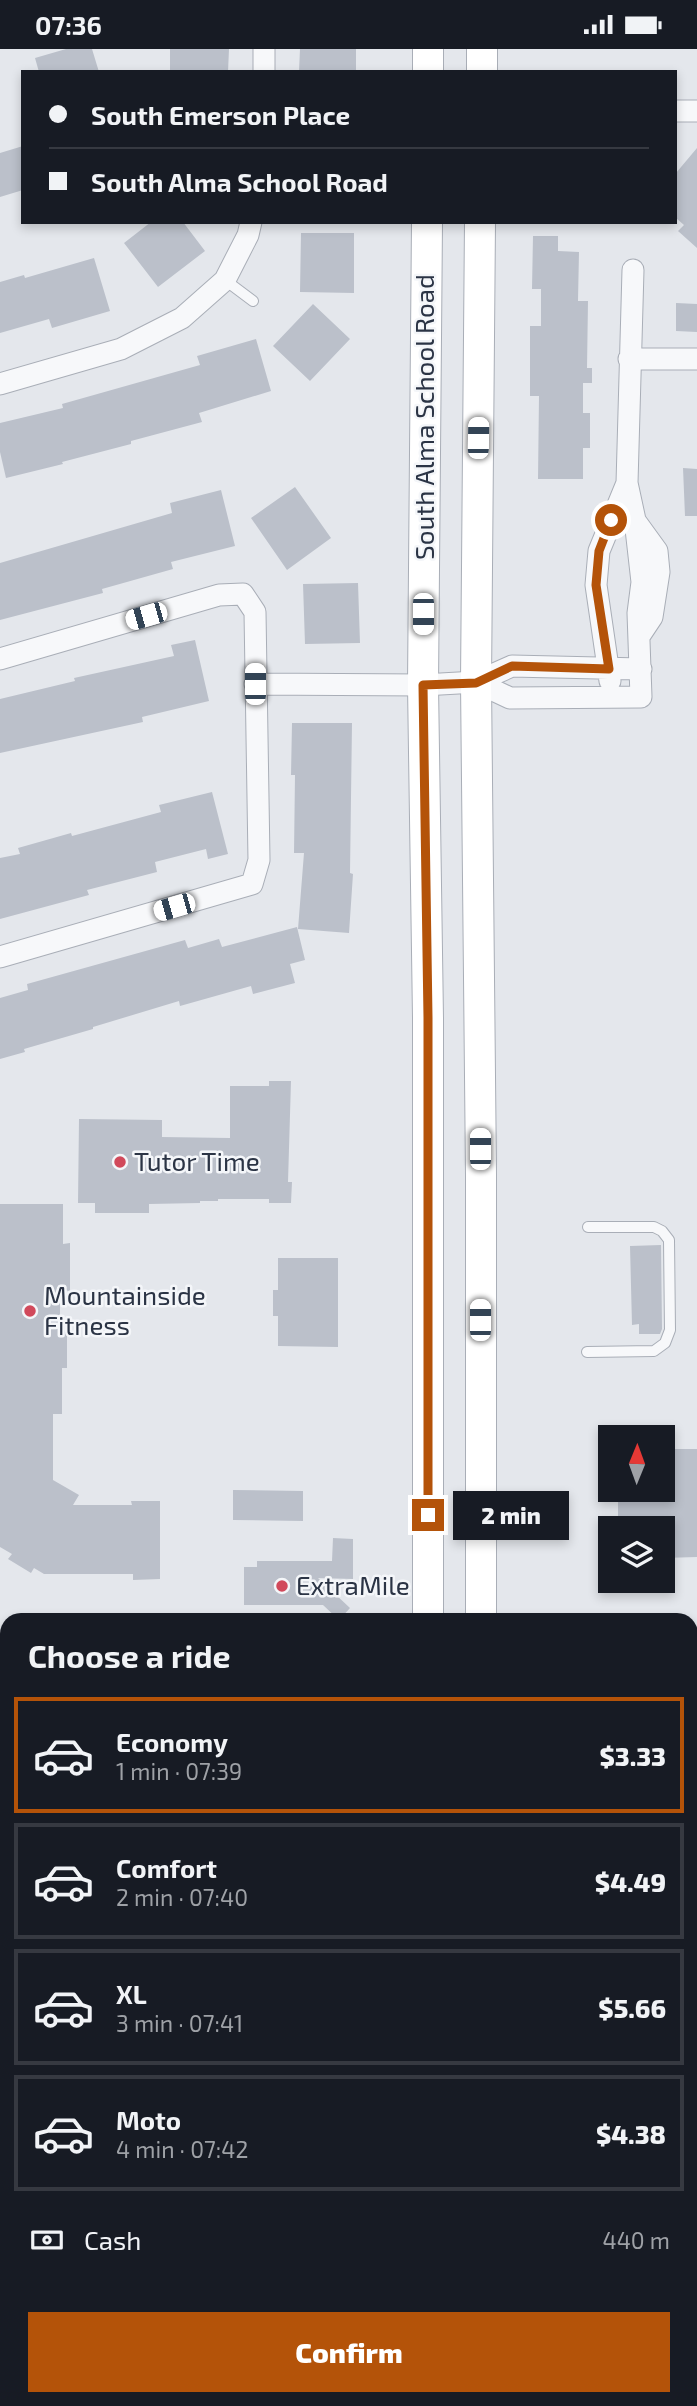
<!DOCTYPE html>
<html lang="en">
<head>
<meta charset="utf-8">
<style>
  :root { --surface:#171b24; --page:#242831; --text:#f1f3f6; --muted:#9ea1a6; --line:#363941; --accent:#b45309 }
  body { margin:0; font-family:"Exo 2",sans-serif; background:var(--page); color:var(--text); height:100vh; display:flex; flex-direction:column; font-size:26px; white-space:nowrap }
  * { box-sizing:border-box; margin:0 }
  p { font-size:23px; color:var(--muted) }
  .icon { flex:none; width:38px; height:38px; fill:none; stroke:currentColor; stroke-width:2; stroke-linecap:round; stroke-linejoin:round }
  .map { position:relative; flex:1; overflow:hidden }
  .details { position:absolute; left:0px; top:1564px; width:698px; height:793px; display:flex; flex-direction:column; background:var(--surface); border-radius:21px 21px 0 0; box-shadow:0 4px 10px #0003 }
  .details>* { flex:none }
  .hud { position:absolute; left:21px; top:21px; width:656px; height:154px; border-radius:0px; box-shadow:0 4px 10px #0003; display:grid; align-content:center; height:154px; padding:0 28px; background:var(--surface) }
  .needle { width:46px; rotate:1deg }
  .tools { position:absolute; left:598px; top:1376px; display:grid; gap:14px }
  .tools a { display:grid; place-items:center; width:77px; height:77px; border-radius:0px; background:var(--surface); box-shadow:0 4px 10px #0003; font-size:35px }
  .end { position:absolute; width:32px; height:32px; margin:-16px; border:9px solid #b45309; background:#fff; box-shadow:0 0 0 4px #fff }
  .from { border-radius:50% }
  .bubble { position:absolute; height:49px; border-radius:0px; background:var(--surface); box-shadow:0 4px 10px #0003; font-size:23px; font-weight:800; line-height:49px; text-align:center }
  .car { position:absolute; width:21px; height:42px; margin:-21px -10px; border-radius:9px; box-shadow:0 0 5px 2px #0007; background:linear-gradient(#fff 24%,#345 0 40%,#fff 0 76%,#345 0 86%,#fff 0) }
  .hud b { display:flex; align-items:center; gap:24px; height:66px; font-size:26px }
  .hud b+b { border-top:2px solid var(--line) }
  .hud i { width:18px; height:18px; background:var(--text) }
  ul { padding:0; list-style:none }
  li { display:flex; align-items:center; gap:21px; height:116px; margin:0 14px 10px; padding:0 14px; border:4px solid var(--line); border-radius:0px }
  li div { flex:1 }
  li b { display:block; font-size:26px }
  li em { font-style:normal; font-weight:800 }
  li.current { border-color:var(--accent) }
  li>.icon { width:63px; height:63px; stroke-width:1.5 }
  h2 { padding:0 28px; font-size:32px; line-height:84px }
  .pay { display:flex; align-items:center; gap:18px; height:77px; padding:0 28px; font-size:26px }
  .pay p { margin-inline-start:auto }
  .primary-button { display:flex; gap:14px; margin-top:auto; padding:14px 28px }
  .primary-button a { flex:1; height:80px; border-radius:0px; background:var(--accent); color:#fff; font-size:28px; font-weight:800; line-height:80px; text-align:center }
  .status { display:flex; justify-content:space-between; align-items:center; height:49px; padding:0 35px; background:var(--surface); direction:ltr }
  .status svg { height:19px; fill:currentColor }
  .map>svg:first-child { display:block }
</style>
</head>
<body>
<div class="status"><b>07:36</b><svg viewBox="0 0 49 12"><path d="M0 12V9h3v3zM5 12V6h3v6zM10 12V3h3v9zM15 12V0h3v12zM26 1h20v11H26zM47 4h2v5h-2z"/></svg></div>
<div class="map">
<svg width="697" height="2357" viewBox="0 0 697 2357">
  <rect width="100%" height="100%" fill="#e4e7ec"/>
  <!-- green -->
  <path fill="#c9d6c5" d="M 274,2350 L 401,2350 L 401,2357 L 272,2357 Z"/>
  <!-- building -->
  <path fill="#bbc0ca" d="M 66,0 L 92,0 L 99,23 L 39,23 L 35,9 Z
    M 170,0 L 229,0 L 228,23 L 170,23 Z
    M 300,0 L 356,0 L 356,23 L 299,23 Z
    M 23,97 L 23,141 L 0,148 L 0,104 Z
    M 697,99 L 697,199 L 678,182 L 684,176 L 676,169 L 676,124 Z
    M 151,173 L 183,173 L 205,202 L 158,238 L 124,194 Z
    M 301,184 L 354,184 L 354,244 L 300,243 Z
    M 533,187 L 558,187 L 558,202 L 579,203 L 578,252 L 588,252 L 587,319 L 592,319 L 592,334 L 583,334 L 583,364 L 590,364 L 590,399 L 583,399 L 583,430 L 538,430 L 539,347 L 530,347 L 530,277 L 541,277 L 541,240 L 532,240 Z
    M 94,209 L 110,262 L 52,279 L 49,270 L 0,284 L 0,233 L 24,226 L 25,229 Z
    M 676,254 L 697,255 L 697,283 L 676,282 Z
    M 313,255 L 350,290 L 310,332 L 273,297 Z
    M 256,290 L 271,342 L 199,364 L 202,373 L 131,392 L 131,395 L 62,413 L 63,415 L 6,429 L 0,403 L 0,374 L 63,359 L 62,355 L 200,316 L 197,307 Z
    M 683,419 L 697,420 L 697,467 L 685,467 Z
    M 295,438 L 331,489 L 287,521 L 251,469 Z
    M 221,441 L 235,497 L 171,513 L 173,520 L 102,540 L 103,544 L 0,571 L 0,514 L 172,464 L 170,454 Z
    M 358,534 L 360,594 L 305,595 L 303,535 Z
    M 195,591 L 209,652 L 142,668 L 143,673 L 0,704 L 0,650 L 75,632 L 74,629 L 174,607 L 171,596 Z
    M 292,674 L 352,674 L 350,824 L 353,825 L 349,884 L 298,880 L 304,804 L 294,804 L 295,726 L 291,726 Z
    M 212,743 L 228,805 L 208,810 L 206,800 L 155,813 L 157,823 L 87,841 L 89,846 L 0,870 L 0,809 L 20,805 L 18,799 L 71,784 L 72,787 L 161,763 L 159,756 Z
    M 297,878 L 305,911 L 290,915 L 295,934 L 253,945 L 251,937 L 180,957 L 179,952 L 93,978 L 93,980 L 24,1000 L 25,1003 L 0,1010 L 0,949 L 28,941 L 27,935 L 185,891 L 188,899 L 219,890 L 222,898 Z
    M 269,1032 L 291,1032 L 288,1133 L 292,1133 L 291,1154 L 269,1154 L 269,1150 L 218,1150 L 218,1152 L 200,1152 L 200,1154 L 149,1155 L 149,1164 L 95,1164 L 95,1154 L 78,1154 L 79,1070 L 162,1071 L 162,1088 L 230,1089 L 230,1037 L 269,1037 Z
    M 0,1155 L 63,1155 L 63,1195 L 70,1194 L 70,1242 L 60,1241 L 60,1282 L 67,1281 L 67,1319 L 62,1319 L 62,1365 L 53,1365 L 53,1431 L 79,1446 L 73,1456 L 132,1456 L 131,1452 L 160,1452 L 160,1530 L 133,1531 L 133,1525 L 44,1525 L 34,1519 L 31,1524 L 8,1510 L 12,1505 L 0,1498 Z
    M 661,1196 L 662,1280 L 660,1285 L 639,1285 L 639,1275 L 632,1276 L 630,1197 Z
    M 278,1209 L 338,1209 L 338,1298 L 278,1297 L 278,1267 L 273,1267 L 273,1241 L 278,1241 Z
    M 663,1400 L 697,1400 L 697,1508 L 663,1509 L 663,1479 L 618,1479 L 618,1440 L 663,1440 Z
    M 233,1441 L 303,1442 L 303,1472 L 233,1471 Z
    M 333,1489 L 353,1490 L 353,1530 L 318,1529 L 350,1559 L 339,1571 L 323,1556 L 244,1556 L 244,1518 L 257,1518 L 257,1512 L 332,1512 Z"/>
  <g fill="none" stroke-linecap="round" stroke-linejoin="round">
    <defs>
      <path id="lane" d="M 225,231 L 253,252
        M 587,1303 L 654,1302 L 665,1294 L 670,1281 L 669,1191 L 662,1182 L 654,1178 L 588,1178
        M 0,1756 L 7,1756
        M 691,2269 L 697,2269"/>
      <path id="street" d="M 264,23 L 264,0
        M 676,62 L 697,62
        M 629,310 L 697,310
        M 0,335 L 121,300 L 182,269 L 225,231 L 248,186 L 251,173
        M 636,473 L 657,502 L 659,523 L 652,568 L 640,586
        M 0,610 L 219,546 L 243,545 L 255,563 L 259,811 L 252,835 L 0,908
        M 610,632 L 596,536 L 599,502 L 627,434
        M 476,633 L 510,649 L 641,648 L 638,564 L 642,533 L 635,471 L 627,434 L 633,221
        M 255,635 L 423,636 L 476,633 L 512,617 L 641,620"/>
      <path id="secondary" d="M 428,23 L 428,0
        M 482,23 L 482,0
        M 427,173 L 423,636 L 428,969 L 428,1572
        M 480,173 L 476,633 L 481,1126 L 481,1572
        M 0,1648 L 7,1648
        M 691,1648 L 697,1648
        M 691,1696 L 697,1696
        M 0,1697 L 7,1697
        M 421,2357 L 421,2350
        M 473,2357 L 473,2350"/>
    </defs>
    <!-- lane casing -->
    <use href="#lane" stroke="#a9aeb7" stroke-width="12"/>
    <!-- street casing -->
    <use href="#street" stroke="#a9aeb7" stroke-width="23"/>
    <!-- secondary casing -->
    <use href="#secondary" stroke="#a9aeb7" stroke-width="32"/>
    <!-- lane -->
    <use href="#lane" stroke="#f7f8fa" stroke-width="10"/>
    <!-- street -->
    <use href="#street" stroke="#f7f8fa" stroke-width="21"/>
    <!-- secondary -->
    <use href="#secondary" stroke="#fff" stroke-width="30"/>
  </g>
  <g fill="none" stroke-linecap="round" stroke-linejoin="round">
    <!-- route -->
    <path stroke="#b45309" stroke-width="9" d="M 428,1466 L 428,969 L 423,636 L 476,634 L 512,617 L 609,620 L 596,536 L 599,502 L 611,471"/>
  </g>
  <!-- markers -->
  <g fill="#d1495b" stroke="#f4f6f9" stroke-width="2.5">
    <circle cx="120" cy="1113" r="7"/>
    <circle cx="30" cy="1262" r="7"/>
    <circle cx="282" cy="1537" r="7"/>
  </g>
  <g text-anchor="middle" stroke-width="5" stroke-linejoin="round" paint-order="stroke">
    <!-- street labels -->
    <g font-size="26" fill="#2b3445" stroke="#f4f6f9">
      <text transform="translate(425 368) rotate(-90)" y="9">South Alma School Road</text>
    </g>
    <!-- poi labels -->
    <g font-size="26" fill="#2b3445" stroke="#f4f6f9" text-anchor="start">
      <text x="134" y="1122">Tutor Time</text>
      <text x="44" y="1256">Mountainside<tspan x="44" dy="30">Fitness</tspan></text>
      <text x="296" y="1546">ExtraMile</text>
    </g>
  </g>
</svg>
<div class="tools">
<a><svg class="needle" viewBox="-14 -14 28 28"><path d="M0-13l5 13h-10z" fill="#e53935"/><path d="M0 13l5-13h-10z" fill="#9ea1a6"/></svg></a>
<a><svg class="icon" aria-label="layers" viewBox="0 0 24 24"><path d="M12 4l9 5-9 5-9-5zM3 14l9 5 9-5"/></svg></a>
</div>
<i class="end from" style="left:611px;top:471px"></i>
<i class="end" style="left:428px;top:1466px"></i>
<div class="bubble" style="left:453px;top:1442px;width:116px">2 min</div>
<i class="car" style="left:478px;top:389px;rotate:1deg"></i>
<i class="car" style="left:423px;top:565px;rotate:180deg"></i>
<i class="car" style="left:146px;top:567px;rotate:254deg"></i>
<i class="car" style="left:255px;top:635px;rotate:0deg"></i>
<i class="car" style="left:174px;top:858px;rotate:254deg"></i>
<i class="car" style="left:480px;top:1100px;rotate:0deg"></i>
<i class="car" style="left:480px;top:1271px;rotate:0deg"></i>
<div class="hud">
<b><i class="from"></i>South Emerson Place</b>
<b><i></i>South Alma School Road</b>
</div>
<section class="details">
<h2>Choose a ride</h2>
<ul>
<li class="current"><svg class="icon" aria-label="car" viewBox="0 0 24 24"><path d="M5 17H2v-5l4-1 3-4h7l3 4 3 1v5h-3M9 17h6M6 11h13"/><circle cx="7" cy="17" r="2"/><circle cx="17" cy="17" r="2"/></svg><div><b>Economy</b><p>1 min · 07:39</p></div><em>$3.33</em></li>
<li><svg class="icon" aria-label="car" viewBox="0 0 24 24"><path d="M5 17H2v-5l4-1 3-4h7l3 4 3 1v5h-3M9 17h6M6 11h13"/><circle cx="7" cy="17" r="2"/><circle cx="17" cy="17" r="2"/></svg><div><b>Comfort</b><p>2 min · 07:40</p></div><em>$4.49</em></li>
<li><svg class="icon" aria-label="car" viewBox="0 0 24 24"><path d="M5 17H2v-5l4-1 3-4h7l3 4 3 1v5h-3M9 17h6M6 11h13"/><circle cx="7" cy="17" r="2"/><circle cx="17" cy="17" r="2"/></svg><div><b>XL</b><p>3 min · 07:41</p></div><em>$5.66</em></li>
<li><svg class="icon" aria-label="car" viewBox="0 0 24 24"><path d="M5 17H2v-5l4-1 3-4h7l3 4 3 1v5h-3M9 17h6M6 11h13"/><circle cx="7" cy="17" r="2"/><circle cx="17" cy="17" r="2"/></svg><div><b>Moto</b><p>4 min · 07:42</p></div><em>$4.38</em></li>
</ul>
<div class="pay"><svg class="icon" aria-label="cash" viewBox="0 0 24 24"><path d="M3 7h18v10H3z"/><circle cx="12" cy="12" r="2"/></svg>Cash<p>440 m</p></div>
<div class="primary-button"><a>Confirm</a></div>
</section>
</div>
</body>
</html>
